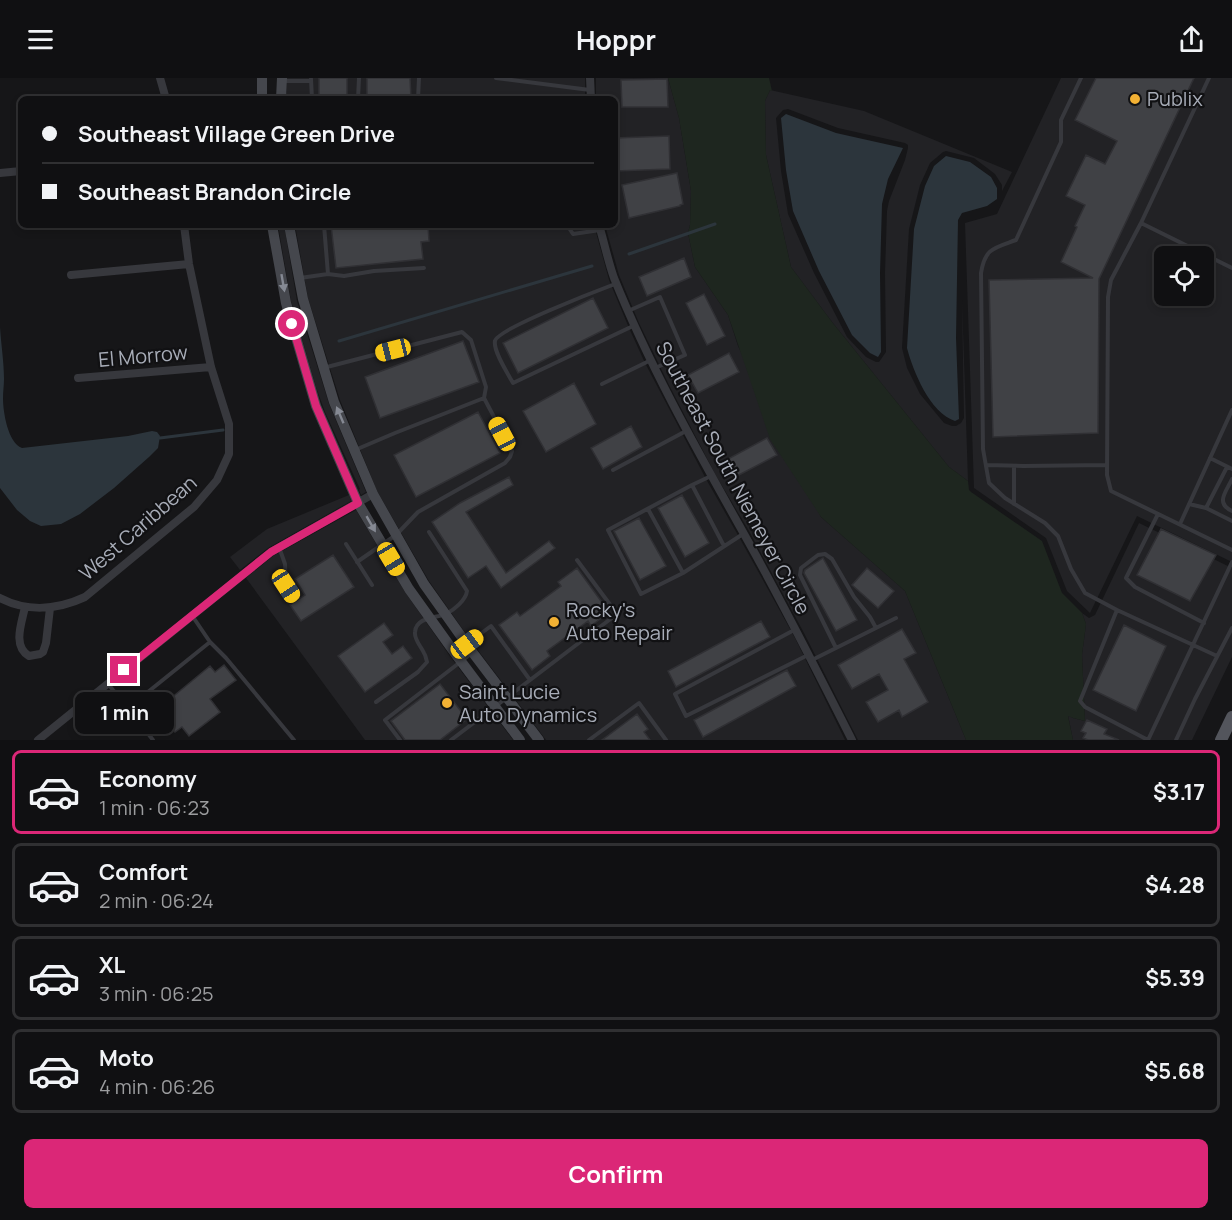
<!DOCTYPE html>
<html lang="en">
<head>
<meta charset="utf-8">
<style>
  :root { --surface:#101012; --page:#1e1e20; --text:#f1f3f6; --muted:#9c9d9f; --line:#303032; --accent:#db2777 }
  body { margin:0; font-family:Manrope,sans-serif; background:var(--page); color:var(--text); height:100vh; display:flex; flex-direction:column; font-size:22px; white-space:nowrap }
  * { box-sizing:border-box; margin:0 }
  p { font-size:20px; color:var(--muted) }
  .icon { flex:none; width:33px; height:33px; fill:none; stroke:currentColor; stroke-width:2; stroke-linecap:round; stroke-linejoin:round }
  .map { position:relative; height:662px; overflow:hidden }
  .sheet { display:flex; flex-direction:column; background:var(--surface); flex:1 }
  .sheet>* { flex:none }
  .top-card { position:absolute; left:18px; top:18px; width:600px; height:132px; border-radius:9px; box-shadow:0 3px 9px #0003,0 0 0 2px var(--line); display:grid; align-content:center; height:132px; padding:0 24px; background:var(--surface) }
  .controls { position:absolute; left:1154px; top:168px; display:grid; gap:12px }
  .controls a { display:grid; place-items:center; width:60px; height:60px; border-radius:9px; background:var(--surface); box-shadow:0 3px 9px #0003,0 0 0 2px var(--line); font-size:30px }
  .end { position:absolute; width:27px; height:27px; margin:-14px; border:8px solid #db2777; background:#fff; box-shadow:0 0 0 3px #fff }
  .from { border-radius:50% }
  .bubble { position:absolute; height:42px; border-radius:9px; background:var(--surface); box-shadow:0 3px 9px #0003,0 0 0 2px var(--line); font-size:20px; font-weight:700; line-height:42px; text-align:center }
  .car { position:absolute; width:18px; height:36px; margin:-18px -9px; border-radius:8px; box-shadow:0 0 4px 2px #0007; background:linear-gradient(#f5c518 24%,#345 0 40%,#f5c518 0 76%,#345 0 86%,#f5c518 0) }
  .top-card b { display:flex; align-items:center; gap:21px; height:57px; font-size:22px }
  .top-card b+b { border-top:2px solid var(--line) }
  .top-card i { width:15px; height:15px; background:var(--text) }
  ul { padding:10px 0 0; list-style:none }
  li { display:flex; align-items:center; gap:18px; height:84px; margin:0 12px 9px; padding:0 12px; border:3px solid var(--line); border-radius:9px }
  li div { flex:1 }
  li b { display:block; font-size:22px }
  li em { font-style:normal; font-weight:700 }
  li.on { border-color:var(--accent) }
  li>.icon { width:54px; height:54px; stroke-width:1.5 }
  .action { display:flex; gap:12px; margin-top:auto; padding:12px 24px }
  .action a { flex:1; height:69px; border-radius:9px; background:var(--accent); color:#fff; font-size:24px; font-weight:700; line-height:69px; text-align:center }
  header { display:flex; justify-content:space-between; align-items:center; height:78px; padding:0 24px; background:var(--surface); font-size:27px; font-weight:700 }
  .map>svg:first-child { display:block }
</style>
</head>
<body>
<header><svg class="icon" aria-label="menu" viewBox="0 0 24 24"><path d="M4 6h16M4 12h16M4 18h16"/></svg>Hoppr<svg class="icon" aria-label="share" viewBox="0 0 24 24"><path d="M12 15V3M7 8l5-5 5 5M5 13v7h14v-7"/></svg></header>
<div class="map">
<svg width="1232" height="662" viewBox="0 0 1232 662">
  <rect width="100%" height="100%" fill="#161618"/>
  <!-- built -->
  <path fill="#222225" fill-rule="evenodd" d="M 287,0 L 585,0 L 585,21 L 286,21 Z
    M 596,0 L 668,0 L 679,40 L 691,113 L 690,147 L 688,155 L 695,189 L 728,237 L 738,268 L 821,439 L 905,513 L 966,662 L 858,662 L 804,555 L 749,453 L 715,396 L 669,307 L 639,245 L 619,197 L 605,147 L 615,147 L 615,21 L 596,21 Z
    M 1061,0 L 1232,0 L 1232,484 L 1137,438 L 1090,535 L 1067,513 L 1046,460 L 974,410 L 965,145 L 997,136 ZM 1164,178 L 1203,178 L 1203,218 L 1164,218 Z
    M 770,12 L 864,33 L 1012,94 L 1002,113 L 1002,107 L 995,96 L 974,80 L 946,73 L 943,74 L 930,85 L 920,107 L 909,151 L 902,270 L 907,290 L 920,316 L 944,345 L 952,348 L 956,348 L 961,345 L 964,340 L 962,222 L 968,403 L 949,389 L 832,244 L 791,189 L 766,77 L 765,23 ZM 788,31 L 838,50 L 905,65 L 908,67 L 908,70 L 905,82 L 889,123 L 887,133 L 885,195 L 886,274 L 879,284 L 876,284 L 866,279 L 847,259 L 814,195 L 788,136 L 781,93 L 776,40 L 783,32 Z
    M 278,147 L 284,147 L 297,223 L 329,326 L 366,414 L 361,417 L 359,412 L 360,411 L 325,334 L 316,309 L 291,223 Z
    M 295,147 L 594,147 L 609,202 L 629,250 L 645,285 L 706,401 L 739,459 L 795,560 L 845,662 L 546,662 L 471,563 L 429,503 L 377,413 L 340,322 L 308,220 Z
    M 349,417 L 351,423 L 268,470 L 240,492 L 230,479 L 267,451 Z
    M 356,432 L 405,514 L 452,581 L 513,662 L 365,662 L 246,500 L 273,478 Z
    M 1139,445 L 1232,490 L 1232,579 L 1192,662 L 1073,662 L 1068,637 L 1073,640 L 1085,643 L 1082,577 L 1086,546 L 1082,535 L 1089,540 L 1095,537 Z"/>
  <!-- green -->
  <path fill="#1e261f" d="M 668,0 L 769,0 L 772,13 L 770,12 L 765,23 L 766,77 L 791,189 L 832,244 L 949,389 L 968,403 L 969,412 L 971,414 L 1042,463 L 1062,515 L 1082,535 L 1086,546 L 1082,577 L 1085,643 L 1073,640 L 1068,638 L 1073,662 L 966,662 L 905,513 L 821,439 L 770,361 L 728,237 L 695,189 L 688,155 L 690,147 L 691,113 L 679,40 Z"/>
  <!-- water -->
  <path fill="#2c353c" d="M 786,36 L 836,55 L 903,70 L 888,101 L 882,126 L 880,195 L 881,274 L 878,279 L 870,275 L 852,257 L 819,193 L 793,133 L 786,92 L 781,40 Z
    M 946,78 L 970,84 L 991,99 L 997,110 L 997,121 L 987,128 L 962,135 L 958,142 L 956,260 L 959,341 L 955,343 C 930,335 913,293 907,270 L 914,151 L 925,108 L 934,88 Z
    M 0,249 C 1,266 4,284 4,301 C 4,307 3,313 3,320 C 3,334 8,365 22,370 L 128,358 L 152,353 L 157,354 L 160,358 L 158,370 L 149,379 L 114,410 L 80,436 L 61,446 L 41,448 L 30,443 L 17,432 L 0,410 Z"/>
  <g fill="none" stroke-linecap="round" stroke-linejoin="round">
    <!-- stream -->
    <path stroke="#2c353c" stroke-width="3" d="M 629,176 L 715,146
      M 339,263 L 592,188
      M 160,360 L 223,352"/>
  </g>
  <!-- building -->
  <path fill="#404145" stroke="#303034" stroke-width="1.5" d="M 319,0 L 347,0 L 347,21 L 319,21 Z
    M 367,0 L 410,0 L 411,21 L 367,21 Z
    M 1096,0 L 1194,0 L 1099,201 L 1098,355 L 993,359 L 989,202 L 1093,200 L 1061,184 L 1077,149 L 1075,148 L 1085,127 L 1066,118 L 1086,77 L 1105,86 L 1117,63 L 1075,42 Z
    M 667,1 L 668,29 L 622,29 L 621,2 Z
    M 669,58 L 670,91 L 615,93 L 615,60 Z
    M 677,95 L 683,126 L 680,127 L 680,128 L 629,140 L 622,107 Z
    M 331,147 L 428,147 L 429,163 L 421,164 L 423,181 L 336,190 Z
    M 684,180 L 691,199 L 647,218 L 639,199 Z
    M 704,216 L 725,258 L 707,267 L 686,225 Z
    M 593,220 L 608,250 L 518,295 L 503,265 Z
    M 463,263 L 479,304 L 380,340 L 365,299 Z
    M 729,275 L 739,294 L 698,315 L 688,297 Z
    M 574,305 L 596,346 L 546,374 L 523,333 Z
    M 478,334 L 500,375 L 416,419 L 394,377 Z
    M 631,348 L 642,369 L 603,391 L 591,370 Z
    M 767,360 L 777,377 L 737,398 L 728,381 Z
    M 509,399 L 513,407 L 466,434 L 506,495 L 549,463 L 555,470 L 501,510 L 486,488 L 468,500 L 432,444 L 460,425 Z
    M 682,417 L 709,465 L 685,479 L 658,430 Z
    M 639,440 L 666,488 L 640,502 L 614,453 Z
    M 1161,451 L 1216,477 L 1190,523 L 1137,497 Z
    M 333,477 L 354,509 L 301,543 L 290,527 L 305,517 L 295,501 Z
    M 823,480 L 857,542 L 836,553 L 804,495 L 805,492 Z
    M 577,490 L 609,534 L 591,548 L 588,543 L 547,573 L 550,578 L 532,592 L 499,547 L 517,534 L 520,538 L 561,508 L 558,504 Z
    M 867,490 L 894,513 L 878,530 L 852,507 Z
    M 761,543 L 770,559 L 676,609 L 668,593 Z
    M 384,545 L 393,557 L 383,564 L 392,576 L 403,568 L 412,580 L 365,614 L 338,578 Z
    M 1124,547 L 1166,568 L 1136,633 L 1093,612 Z
    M 902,551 L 916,575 L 904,581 L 928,624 L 902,639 L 899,632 L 878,644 L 866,624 L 888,612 L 879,596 L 852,611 L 838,587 Z
    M 224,587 L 236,602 L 210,621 L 220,634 L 189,658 L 182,649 L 175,654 L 162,637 L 169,632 L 164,626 L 210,588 L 215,594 Z
    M 787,592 L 796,608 L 703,659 L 694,642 Z
    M 440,606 L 467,641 L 440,662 L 405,662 L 391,643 Z
    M 637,636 L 648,651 L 644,654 L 650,662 L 602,662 Z
    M 1087,642 L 1107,651 L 1104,656 L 1119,662 L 1088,662 L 1083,660 L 1086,655 L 1081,653 Z"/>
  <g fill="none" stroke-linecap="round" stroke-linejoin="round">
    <!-- lane -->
    <path stroke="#37383d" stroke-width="4" d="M 496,0 L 590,12
      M 1081,0 L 1061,42 L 1061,64 L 1016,162 C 994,170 985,170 981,195 L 983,371 L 989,405 L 1005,420 L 1045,445 L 1058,458 L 1071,491 L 1085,515 L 1117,532
      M 1209,0 L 1141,145 L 1111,202 L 1108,219 L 1107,397 L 1111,413 L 1232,472
      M 311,1 L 312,21
      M 282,3 L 311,3
      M 358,21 L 359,0
      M 418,21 L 419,0
      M 1141,145 L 1232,190
      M 567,147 L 573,156 L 600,152
      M 328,196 L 344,198 L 374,193 L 424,190
      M 300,200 L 328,196 L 324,147
      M 615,206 C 599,212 497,251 495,263 C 493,273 508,296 513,305 L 633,248
      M 628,233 L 660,219 L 685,277 L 655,290
      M 327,289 L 462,254 L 471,262 L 486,309 L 484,320
      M 602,306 L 649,283
      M 355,372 L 395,355 L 484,320 L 512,373 L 510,379 L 505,385 L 418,434 L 396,457 L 357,484
      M 1210,380 L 1232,391
      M 986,387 L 1023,388 L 1107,387
      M 1227,389 L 1206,430 L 1232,443
      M 613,392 L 686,353
      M 711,398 L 692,407 L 608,452 L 641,516 L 683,495 L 743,456
      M 1232,401 C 1226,414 1215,425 1232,433
      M 692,407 L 724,468
      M 1014,426 L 1014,388
      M 1189,426 L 1206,430
      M 648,431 L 683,495
      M 1158,436 L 1126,500 L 1135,509 L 1204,545
      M 1180,446 L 1232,332
      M 346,466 L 372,507
      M 279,469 L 285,486 L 286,508 L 293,519
      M 796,551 L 675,616 L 686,638 L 808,577
      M 210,564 L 226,580 L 294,662
      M 468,565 L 491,548 L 530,602
      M 836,570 L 800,497 L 801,490 L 818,477 L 825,476 L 832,481 L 854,519 L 870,539 L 876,550
      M 812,582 L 896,540
      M 108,606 L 128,630 L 210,564 L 193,539
      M 376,624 L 418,594 L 427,584 C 426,581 426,578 424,575 C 421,568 414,562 415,554 C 416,539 436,540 446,536 C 454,532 466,522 467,513 L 429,454
      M 128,630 L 153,662
      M 400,662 L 385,642 L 472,575
      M 451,662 L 617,536 L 577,482
      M 589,662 L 639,625 L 666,662
      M 1148,662 L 1085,629 L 1080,623 L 1117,532 L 1217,578
      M 1148,662 L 1232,484
      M 1176,662 L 1195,621 L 1232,550"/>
    <!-- street -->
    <path stroke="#37383d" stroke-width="8" d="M 160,0 L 166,21
      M 590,0 L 591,21
      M 0,95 L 21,93
      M 599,147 C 604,164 608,183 614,200 C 650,289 697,372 744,456 C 782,523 817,593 852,662
      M 71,197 L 189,186
      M 78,300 L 211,289
      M 0,520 C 27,534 57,532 85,519 L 194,429 L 217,402 L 229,376 L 229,346 L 211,289 L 189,186 L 184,147
      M 25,529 C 22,544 12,568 29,578 L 40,576 L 43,574 L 46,565 L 50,530
      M 38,662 L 271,474 L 373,416"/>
    <!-- secondary -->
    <path stroke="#45474d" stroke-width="10" d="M 262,21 L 262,0
      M 281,21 L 282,0
      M 272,147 L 286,225 L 316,328 L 358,425 L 409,511 L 457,578 L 520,662
      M 289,147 L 303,221 L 334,324 L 373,416 L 424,506 L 473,575 L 539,662"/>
    <!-- primary -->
    <path stroke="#53555c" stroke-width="12" d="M 1221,662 L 1232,639"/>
  </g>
  <!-- one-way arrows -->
  <defs><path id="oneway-solid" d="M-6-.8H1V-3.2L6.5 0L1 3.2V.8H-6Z" transform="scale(1.5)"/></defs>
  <g fill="#858993">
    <use href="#oneway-solid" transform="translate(283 205) rotate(80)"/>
    <use href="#oneway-solid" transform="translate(340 337) rotate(-113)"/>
    <use href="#oneway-solid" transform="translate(371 446) rotate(60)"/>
  </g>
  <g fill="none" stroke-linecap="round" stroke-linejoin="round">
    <!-- route -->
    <path stroke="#db2777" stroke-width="8" d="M 124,592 L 271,474 L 358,425 L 316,328 L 292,246"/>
  </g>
  <!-- markers -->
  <g fill="#f2b134" stroke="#111113" stroke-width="2">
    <circle cx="1135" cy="21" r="6"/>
    <circle cx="554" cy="544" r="6"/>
    <circle cx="447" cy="625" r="6"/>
  </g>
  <g text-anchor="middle" stroke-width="4.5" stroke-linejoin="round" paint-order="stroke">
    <!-- poi labels -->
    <g font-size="20" fill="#a8adb8" stroke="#111113" text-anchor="start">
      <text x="1147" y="28">Publix</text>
      <text x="566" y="539">Rocky's<tspan x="566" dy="23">Auto Repair</tspan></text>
      <text x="459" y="621">Saint Lucie<tspan x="459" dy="23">Auto Dynamics</tspan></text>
    </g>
    <!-- street labels -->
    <g font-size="20" fill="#a8adb8" stroke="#111113">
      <text transform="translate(143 278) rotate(-5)" y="7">El Morrow</text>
      <text transform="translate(733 400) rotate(62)" y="7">Southeast South Niemeyer Circle</text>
      <text transform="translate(138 450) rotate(-41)" y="7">West Caribbean</text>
    </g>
  </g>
</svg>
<div class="controls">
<a><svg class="icon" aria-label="locate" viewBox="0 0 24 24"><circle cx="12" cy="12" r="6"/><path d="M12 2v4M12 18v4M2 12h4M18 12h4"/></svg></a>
</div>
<i class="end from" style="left:292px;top:246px"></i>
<i class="end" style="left:124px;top:592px"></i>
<div class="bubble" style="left:75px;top:614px;width:99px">1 min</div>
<i class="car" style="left:393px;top:272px;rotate:256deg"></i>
<i class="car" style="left:502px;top:356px;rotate:332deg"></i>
<i class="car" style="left:391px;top:481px;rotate:149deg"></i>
<i class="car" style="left:286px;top:508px;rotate:147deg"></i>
<i class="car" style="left:467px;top:566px;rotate:53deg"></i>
<div class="top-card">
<b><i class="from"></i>Southeast Village Green Drive</b>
<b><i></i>Southeast Brandon Circle</b>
</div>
</div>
<section class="sheet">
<ul>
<li class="on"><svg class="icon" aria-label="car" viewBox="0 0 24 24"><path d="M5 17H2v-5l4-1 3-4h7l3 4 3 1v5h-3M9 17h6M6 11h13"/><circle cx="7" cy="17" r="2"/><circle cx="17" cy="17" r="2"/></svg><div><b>Economy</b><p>1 min · 06:23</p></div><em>$3.17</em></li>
<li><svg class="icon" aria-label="car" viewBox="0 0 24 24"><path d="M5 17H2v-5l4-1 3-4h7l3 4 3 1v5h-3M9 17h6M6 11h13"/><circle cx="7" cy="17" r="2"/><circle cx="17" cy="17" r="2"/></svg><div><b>Comfort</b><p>2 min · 06:24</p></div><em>$4.28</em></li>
<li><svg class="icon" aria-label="car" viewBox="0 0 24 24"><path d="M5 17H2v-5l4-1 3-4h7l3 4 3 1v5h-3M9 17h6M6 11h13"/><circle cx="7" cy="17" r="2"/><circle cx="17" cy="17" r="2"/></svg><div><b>XL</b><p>3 min · 06:25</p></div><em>$5.39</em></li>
<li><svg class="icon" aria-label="car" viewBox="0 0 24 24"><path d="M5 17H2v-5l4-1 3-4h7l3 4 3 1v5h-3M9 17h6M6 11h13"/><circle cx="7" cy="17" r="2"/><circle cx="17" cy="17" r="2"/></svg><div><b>Moto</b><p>4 min · 06:26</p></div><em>$5.68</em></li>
</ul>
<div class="action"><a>Confirm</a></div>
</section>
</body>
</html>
